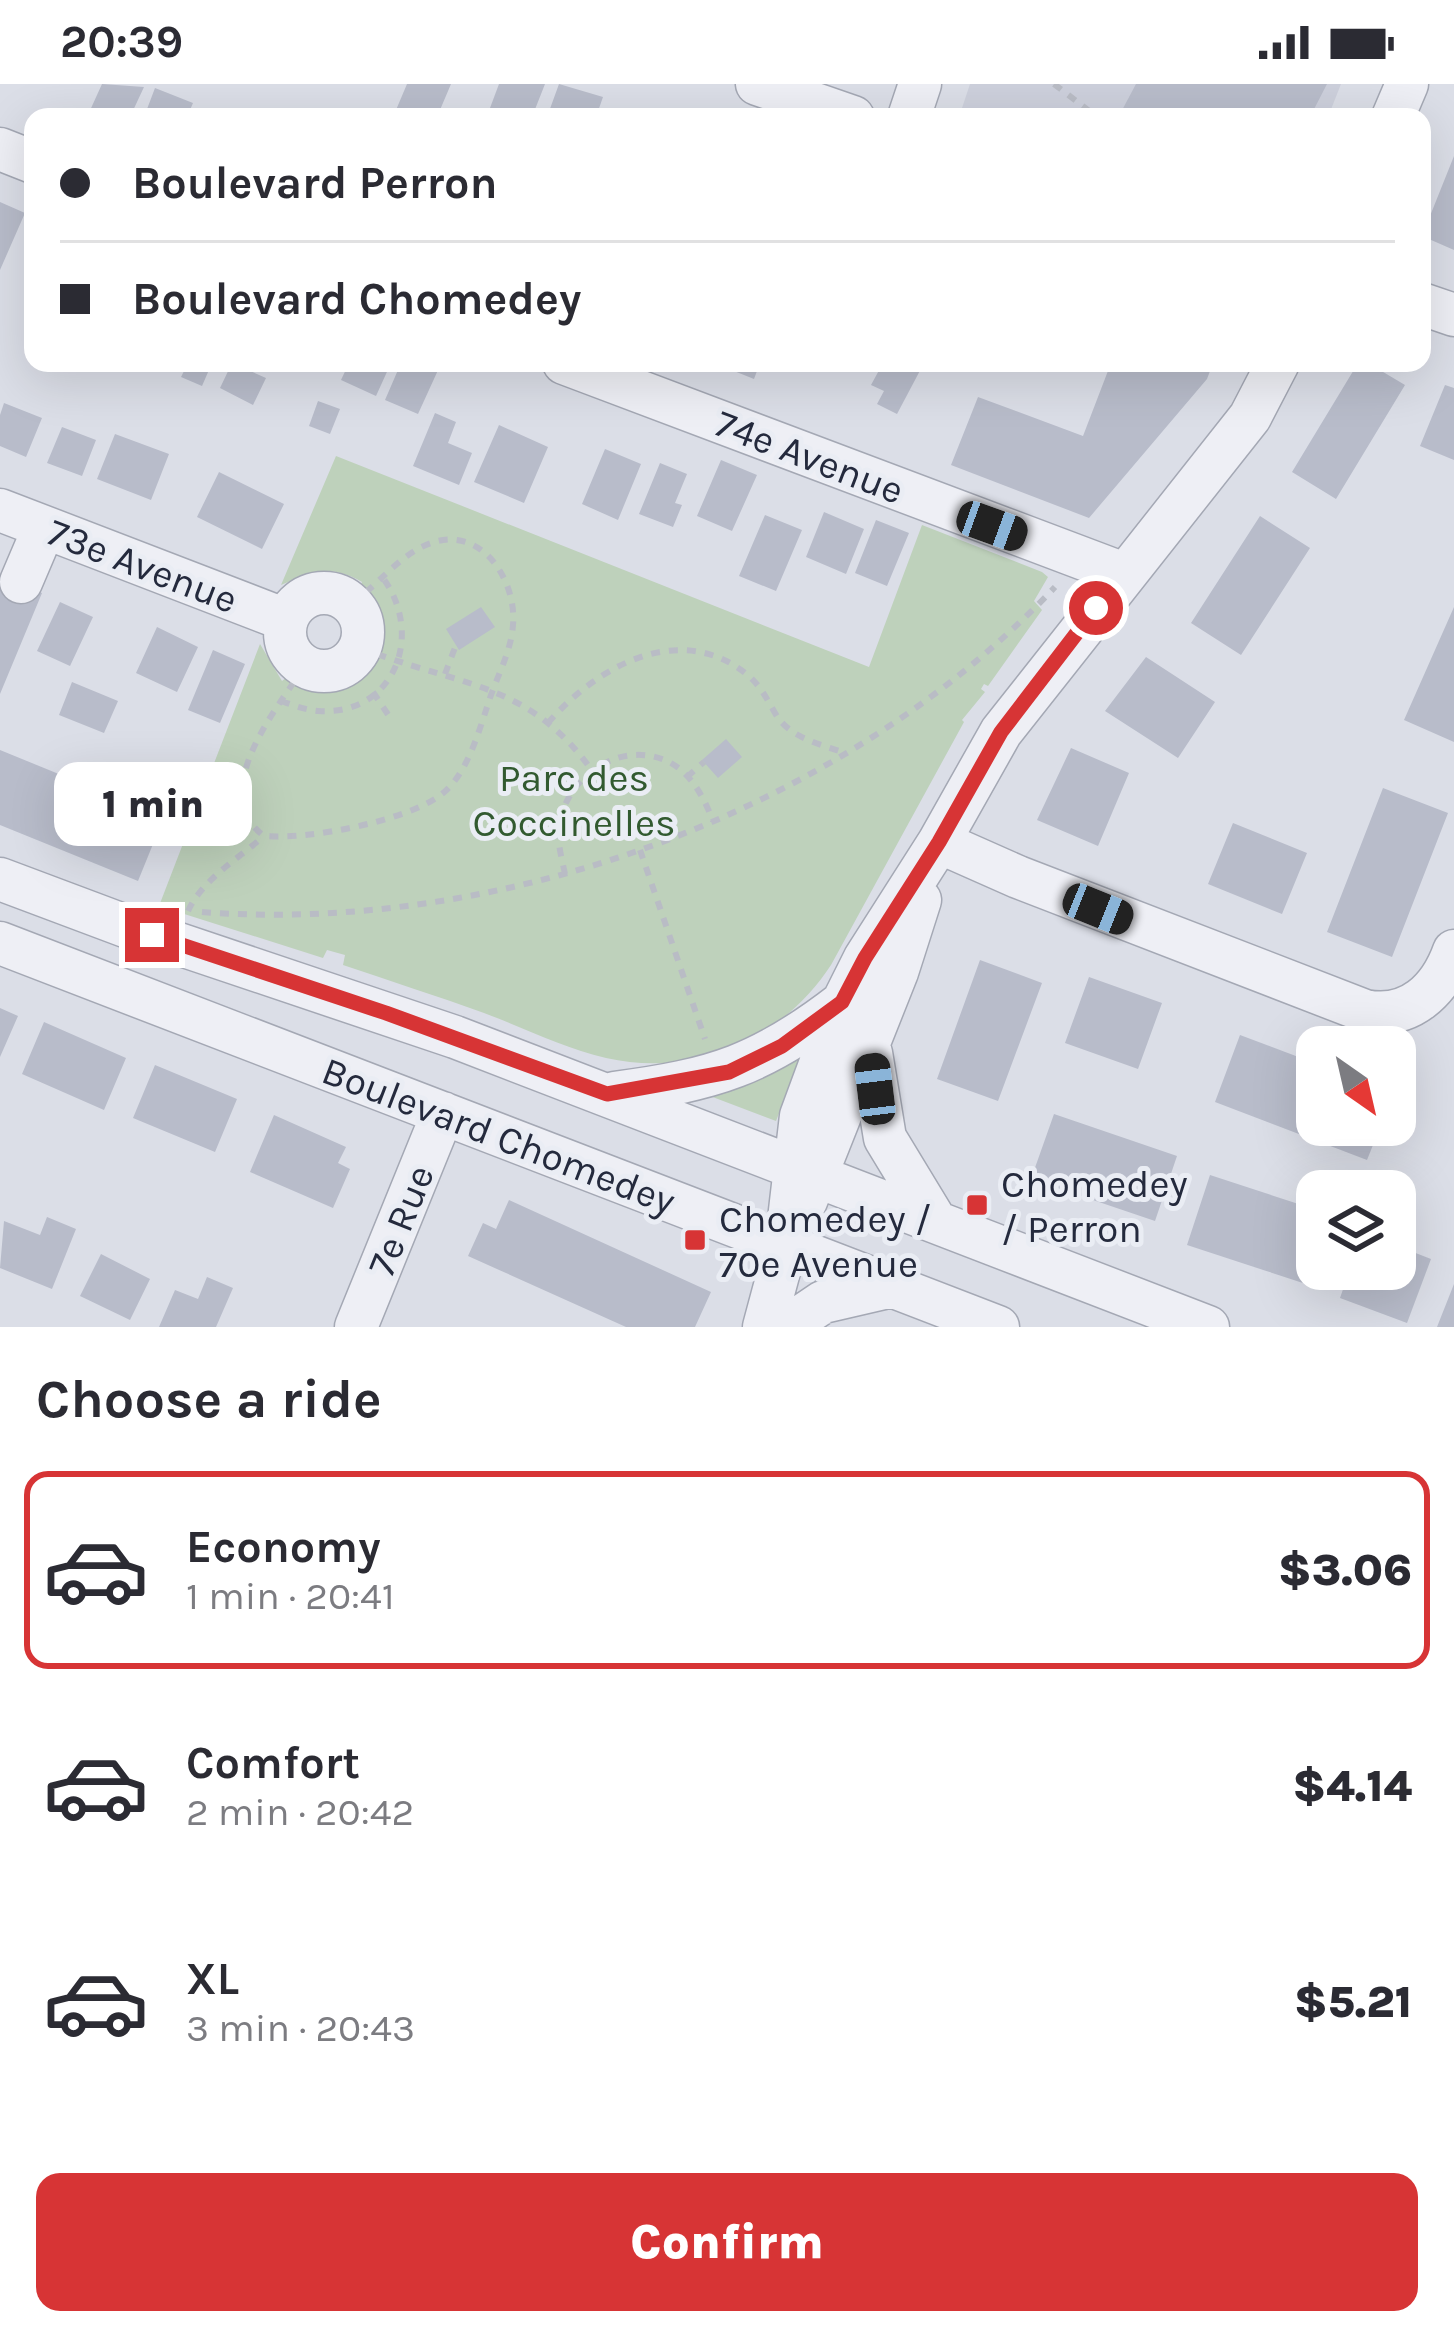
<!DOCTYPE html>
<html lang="en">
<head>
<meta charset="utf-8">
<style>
  :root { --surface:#fff; --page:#f7f7f7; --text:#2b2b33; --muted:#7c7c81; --line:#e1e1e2; --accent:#d73435 }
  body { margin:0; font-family:Karla,sans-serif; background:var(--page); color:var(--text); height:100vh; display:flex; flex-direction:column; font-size:45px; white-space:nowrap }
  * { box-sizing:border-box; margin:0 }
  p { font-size:39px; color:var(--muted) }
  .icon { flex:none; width:66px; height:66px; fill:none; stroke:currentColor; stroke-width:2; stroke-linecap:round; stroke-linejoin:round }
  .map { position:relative; height:1243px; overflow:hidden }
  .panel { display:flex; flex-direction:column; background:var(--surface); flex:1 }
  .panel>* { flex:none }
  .guide { position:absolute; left:24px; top:24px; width:1407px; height:264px; border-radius:24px; box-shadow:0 12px 48px #0002; display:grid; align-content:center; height:264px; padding:0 36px; background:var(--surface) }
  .needle { width:78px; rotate:146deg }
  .controls { position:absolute; left:1296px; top:942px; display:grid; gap:24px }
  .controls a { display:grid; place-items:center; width:120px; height:120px; border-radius:24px; background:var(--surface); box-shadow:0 12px 48px #0002; font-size:60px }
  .end { position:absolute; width:54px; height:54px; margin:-27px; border:15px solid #d73435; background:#fff; box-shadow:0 0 0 6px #fff }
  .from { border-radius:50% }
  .bubble { position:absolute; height:84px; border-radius:24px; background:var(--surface); box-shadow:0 12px 48px #0002; font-size:39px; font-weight:800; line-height:84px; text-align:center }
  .car { position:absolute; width:36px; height:72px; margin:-36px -18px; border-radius:15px; box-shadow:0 0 9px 3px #0007; background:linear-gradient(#222 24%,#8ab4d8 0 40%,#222 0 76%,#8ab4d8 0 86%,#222 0) }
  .guide b { display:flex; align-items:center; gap:42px; height:114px; font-size:45px }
  .guide b+b { border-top:3px solid var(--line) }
  .guide i { width:30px; height:30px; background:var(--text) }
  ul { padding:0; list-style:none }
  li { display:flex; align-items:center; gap:36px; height:198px; margin:0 24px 18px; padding:0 12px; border:6px solid transparent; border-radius:24px }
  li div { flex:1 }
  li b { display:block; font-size:45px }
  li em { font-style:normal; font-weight:800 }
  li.on { border-color:var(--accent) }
  li>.icon { width:108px; height:108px; stroke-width:1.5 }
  h2 { padding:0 36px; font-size:54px; line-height:144px }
  .button { display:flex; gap:24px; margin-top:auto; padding:24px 36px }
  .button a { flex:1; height:138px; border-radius:24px; background:var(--accent); color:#fff; font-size:48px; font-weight:800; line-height:138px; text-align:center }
  .status { display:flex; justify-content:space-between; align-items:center; height:84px; padding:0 60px; background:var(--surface); direction:ltr }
  .status svg { height:33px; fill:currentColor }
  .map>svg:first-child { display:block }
</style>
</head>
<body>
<div class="status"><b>20:39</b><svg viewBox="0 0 49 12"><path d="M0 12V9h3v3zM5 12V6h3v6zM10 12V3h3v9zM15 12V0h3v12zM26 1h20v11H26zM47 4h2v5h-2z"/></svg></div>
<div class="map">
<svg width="1454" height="1243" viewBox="0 0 1454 1243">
  <rect width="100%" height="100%" fill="#dbdee7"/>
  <!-- built -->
  <path fill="#cdd0dc" d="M 970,0 L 1341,0 L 1328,33 L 959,33 Z"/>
  <!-- green -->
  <path fill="#bed1bb" d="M 336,372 L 869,583 L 922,441 L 1042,488 L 1048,493 L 1034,517 L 1042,526 L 988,602 L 984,600 L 981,605 L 985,608 L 962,636 L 964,638 L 831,881 C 782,956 695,994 606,974 C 564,964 524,944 484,929 C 437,912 390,897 343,881 L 345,871 L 327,866 L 323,874 L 159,822 L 260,560 L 282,597 L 287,593 C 349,636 416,558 359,504 L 362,498 C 331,480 312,487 281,501 Z
    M 796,970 L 801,973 L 776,1037 L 710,1012 Z"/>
  <!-- building -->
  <path fill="#b8bcca" d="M 102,0 L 144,3 L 130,33 L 87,33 Z
    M 407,0 L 451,0 L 437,33 L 413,33 L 396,26 Z
    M 499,0 L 545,0 L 532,33 L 514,33 L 490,24 Z
    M 559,0 L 603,13 L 596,33 L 547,33 Z
    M 1136,0 L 1327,0 L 1310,33 L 1125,33 L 1120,30 Z
    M 155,4 L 193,19 L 187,33 L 144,33 Z
    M 1454,72 L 1454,166 L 1422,152 Z
    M 0,118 L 25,129 L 0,186 Z
    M 188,279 L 212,279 L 202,302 L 181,293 Z
    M 232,279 L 266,294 L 253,321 L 220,304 Z
    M 349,279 L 391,279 L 376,312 L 341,296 Z
    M 401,279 L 428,279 L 439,284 L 418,330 L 385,316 Z
    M 714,279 L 760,279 L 754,295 Z
    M 883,279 L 924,279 L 897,330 L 877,320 L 884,307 L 871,301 Z
    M 1111,279 L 1213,279 L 1207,295 L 1089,434 L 951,381 L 978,313 L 1083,352 Z
    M 1358,279 L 1368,279 L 1405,301 L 1336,415 L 1292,388 Z
    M 1445,301 L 1454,304 L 1454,376 L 1420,362 Z
    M 318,317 L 340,325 L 330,350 L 309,342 Z
    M 4,319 L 42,334 L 26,373 L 0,362 L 0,331 Z
    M 435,329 L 456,338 L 448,359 L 472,369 L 459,401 L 413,382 Z
    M 499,341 L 548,363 L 524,419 L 474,398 Z
    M 62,343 L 96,356 L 82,392 L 47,379 Z
    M 115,350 L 169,370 L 151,416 L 97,395 Z
    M 605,365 L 641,380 L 618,436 L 582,420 Z
    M 721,376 L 757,391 L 732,447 L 697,432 Z
    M 660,379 L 687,390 L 675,419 L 682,421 L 673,443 L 639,430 Z
    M 219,388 L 284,420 L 262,465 L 197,433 Z
    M 824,428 L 864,445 L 846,490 L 806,473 Z
    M 765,431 L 802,446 L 776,507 L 739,492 Z
    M 1260,432 L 1310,464 L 1241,571 L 1191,539 Z
    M 876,436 L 909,449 L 887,502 L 855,489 Z
    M 0,492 L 42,509 L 0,610 Z
    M 60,518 L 93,533 L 70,582 L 37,567 Z
    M 481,523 L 495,543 L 459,566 L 446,545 Z
    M 1454,523 L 1454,658 L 1404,636 Z
    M 157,543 L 198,563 L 177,608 L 136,589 Z
    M 213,566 L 245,580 L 220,639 L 188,626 Z
    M 1146,573 L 1215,618 L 1178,674 L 1105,627 Z
    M 72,598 L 118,617 L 104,649 L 59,631 Z
    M 726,655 L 742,673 L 718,694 L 702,676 Z
    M 1071,664 L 1129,689 L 1098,762 L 1037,736 Z
    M 0,666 L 164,733 L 138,797 L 0,741 Z
    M 1383,704 L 1448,729 L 1392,873 L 1327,848 Z
    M 1233,739 L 1307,769 L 1282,830 L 1208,800 Z
    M 980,876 L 1042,899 L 998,1017 L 937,995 Z
    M 1089,893 L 1162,919 L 1138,985 L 1065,959 Z
    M 0,924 L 18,932 L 0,973 Z
    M 44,938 L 126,974 L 104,1026 L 22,990 Z
    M 1240,951 L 1317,980 L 1317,1041 L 1381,1041 L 1367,1076 L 1215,1018 Z
    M 155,981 L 237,1015 L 215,1068 L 133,1034 Z
    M 1054,1030 L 1177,1072 L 1155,1137 L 1031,1095 Z
    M 274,1031 L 346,1063 L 338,1079 L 350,1085 L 333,1124 L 250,1088 Z
    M 1210,1091 L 1317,1126 L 1317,1176 L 1309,1201 L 1187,1161 Z
    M 509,1116 L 711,1208 L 695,1243 L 626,1243 L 468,1172 L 483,1139 L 496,1145 Z
    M 47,1133 L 76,1145 L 52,1205 L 0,1184 L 4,1137 L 40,1151 Z
    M 1395,1161 L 1431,1175 L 1407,1239 L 1340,1214 L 1350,1185 L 1395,1185 Z
    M 101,1170 L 150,1195 L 130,1236 L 80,1212 Z
    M 207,1193 L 233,1204 L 216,1243 L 159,1243 L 175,1206 L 198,1215 Z
    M 1454,1200 L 1454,1243 L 1437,1243 Z"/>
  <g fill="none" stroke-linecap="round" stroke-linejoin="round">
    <defs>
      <path id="minor" d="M 757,0 L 853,33
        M 909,33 L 920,0
        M 1393,33 L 1407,0
        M 0,65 L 33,78
        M 1422,220 L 1454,231
        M 564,279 L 1124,490
        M 0,426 L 286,536
        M 21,498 L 44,444
        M285 548a39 39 0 1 1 78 0a39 39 0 1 1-78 0Z
        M 939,758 L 1018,793 L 1365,927 C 1410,936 1440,906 1454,867
        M 0,795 L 128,843 L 455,953 L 1208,1243
        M 0,859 L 998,1243
        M 871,969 L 885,1054 L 936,1138
        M 614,1009 C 714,996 762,981 843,918
        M 806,1117 L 897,888 L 920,816
        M 356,1243 L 443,1029
        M 764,1243 L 786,1161 L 801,1032 L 843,918 L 865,874 L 939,758 L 1001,648 L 1250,333 L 1278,279
        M 786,1243 L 823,1218 L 892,1202"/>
    </defs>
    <!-- minor casing -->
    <use href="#minor" stroke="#a4a8b4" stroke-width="45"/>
    <!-- path -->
    <path stroke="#b9bcc5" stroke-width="6" stroke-dasharray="9 9" stroke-linecap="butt" d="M 1054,0 L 1097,33
      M 377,570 C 472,604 535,602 598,695
      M 445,590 L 456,561
      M 294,598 C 267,637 211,713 264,752 C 307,756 408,737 442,710 C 467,690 478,650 488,620 C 496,594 511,569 513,541 C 517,497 482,441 431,459 C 405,468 385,492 365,509
      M 373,608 L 389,632
      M 281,617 C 293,621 305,626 318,627 C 394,632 425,552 383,494
      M 548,639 C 597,582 681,535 749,592 C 761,603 767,615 775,629 C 789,654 820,660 845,669
      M 687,693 L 704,678
      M 640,766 L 705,955
      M 565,790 C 562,775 557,759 559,744 C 564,694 620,654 669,678 C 692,690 704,714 713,737
      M 188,827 C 203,795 238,775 264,752
      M 202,828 C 505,851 846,725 1055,503"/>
    <!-- minor -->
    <use href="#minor" stroke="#eeeff5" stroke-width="42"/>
  </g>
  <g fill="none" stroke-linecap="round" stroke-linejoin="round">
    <!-- route -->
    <path stroke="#d73435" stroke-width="15" d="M 152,851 L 386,929 L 607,1010 L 729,988 L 782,962 L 842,918 L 865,874 L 939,758 L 1001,648 L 1096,524"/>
  </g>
  <!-- markers -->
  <g fill="#d73435" stroke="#eaedf4" stroke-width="4.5">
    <rect x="965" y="1109" width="24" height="24" rx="6"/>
    <rect x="683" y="1144" width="24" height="24" rx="6"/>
  </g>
  <g text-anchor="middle" stroke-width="10" stroke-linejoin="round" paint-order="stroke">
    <!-- street labels -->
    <g font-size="39" fill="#242a3d" stroke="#eaedf4">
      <text transform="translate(810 372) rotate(21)" y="14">74e Avenue</text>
      <text transform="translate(143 481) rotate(21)" y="14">73e Avenue</text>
      <text transform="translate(499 1051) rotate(21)" y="14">Boulevard Chomedey</text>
      <text transform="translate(400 1136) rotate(-68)" y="14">7e Rue</text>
    </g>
    <!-- park labels -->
    <g font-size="39" fill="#325a30" stroke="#eaedf4">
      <text x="574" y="707">Parc des<tspan x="574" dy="45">Coccinelles</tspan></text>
    </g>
    <!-- poi labels -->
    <g font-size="39" fill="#242a3d" stroke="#eaedf4" text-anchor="start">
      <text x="1001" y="1113">Chomedey<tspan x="1001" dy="45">/ Perron</tspan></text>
      <text x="719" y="1148">Chomedey /<tspan x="719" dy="45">70e Avenue</tspan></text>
    </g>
  </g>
</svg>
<div class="controls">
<a><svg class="needle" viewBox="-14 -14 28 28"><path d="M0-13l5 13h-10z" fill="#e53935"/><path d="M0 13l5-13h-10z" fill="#7c7c81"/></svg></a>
<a><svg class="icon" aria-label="layers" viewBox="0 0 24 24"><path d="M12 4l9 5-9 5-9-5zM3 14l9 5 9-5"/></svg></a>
</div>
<i class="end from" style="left:1096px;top:524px"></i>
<i class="end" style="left:152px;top:851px"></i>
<div class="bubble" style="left:54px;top:678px;width:198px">1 min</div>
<i class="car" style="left:992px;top:442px;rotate:110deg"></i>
<i class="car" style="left:1098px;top:825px;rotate:112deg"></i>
<i class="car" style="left:875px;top:1005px;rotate:353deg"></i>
<div class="guide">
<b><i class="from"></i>Boulevard Perron</b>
<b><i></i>Boulevard Chomedey</b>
</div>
</div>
<section class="panel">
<h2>Choose a ride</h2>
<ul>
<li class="on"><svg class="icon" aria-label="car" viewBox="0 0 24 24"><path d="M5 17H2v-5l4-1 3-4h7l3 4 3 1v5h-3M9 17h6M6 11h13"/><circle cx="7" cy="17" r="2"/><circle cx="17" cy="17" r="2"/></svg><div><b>Economy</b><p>1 min · 20:41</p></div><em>$3.06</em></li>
<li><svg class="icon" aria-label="car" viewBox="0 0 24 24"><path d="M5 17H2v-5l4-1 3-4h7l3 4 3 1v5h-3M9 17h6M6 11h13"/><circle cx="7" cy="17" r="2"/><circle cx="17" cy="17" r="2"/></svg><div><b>Comfort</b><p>2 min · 20:42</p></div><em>$4.14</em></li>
<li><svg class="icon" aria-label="car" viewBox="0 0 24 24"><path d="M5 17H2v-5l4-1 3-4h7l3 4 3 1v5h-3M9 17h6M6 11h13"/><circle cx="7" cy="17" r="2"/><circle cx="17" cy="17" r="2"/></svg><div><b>XL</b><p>3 min · 20:43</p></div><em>$5.21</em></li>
</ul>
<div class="button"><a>Confirm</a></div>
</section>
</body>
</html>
